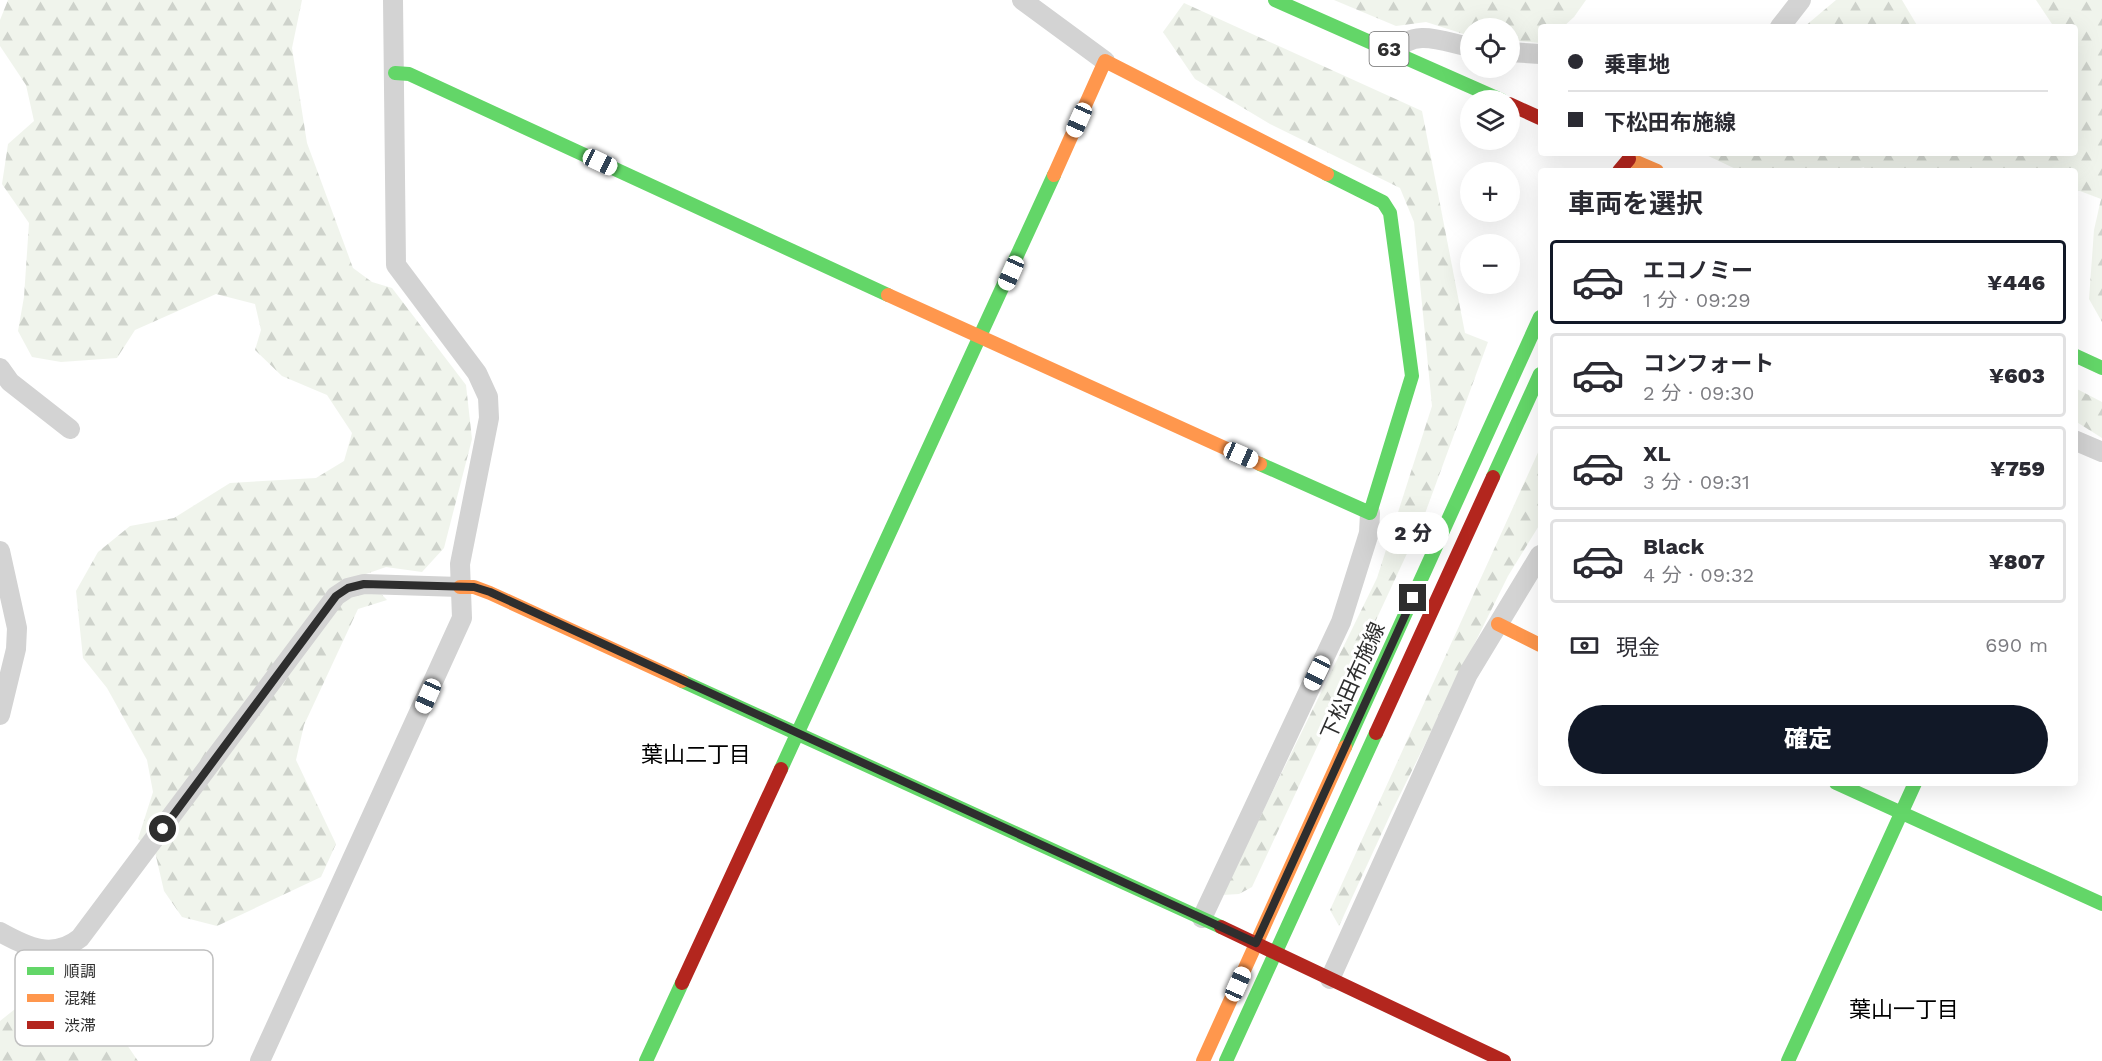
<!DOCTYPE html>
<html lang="ja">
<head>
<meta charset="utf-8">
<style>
  :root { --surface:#fff; --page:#f7f7f7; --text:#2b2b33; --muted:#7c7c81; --line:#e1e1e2; --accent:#111827 }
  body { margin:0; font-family:"Work Sans","Noto Sans JP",sans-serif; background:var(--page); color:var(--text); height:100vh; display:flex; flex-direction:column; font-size:22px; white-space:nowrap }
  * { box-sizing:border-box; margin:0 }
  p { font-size:20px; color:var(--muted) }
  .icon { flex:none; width:33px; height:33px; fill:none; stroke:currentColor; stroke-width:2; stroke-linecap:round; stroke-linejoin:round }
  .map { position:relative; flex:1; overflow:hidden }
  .side { position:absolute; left:1538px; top:168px; width:540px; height:618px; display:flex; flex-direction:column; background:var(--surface); border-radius:6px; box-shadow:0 6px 24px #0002 }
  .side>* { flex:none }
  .guide { position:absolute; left:1538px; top:24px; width:540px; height:132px; border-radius:6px; box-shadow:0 6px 24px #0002; display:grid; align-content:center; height:132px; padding:0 30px; background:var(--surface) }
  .controls { position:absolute; left:1460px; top:18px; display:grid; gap:12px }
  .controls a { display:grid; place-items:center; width:60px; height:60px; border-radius:50%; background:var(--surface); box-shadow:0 6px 24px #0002; font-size:30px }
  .end { position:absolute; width:27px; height:27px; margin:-14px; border:8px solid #2e2e2e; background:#fff; box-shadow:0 0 0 3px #fff }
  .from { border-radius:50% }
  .bubble { position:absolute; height:42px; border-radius:21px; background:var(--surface); box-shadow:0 6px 24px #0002; font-size:20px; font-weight:800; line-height:42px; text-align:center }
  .car { position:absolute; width:18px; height:36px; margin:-18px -9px; border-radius:8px; box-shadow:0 0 4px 2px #0007; background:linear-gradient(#fff 24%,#345 0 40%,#fff 0 76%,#345 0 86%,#fff 0) }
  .guide b { display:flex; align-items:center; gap:21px; height:57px; font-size:22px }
  .guide b+b { border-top:2px solid var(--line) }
  .guide i { width:15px; height:15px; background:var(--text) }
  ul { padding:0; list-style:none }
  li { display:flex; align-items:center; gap:18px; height:84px; margin:0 12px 9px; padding:0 18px; border:3px solid var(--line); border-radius:6px }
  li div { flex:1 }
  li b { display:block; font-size:22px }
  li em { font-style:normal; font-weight:800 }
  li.active { border-color:var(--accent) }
  li>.icon { width:54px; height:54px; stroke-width:1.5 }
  h2 { padding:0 30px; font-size:27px; line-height:72px }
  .pay { display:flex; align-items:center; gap:15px; height:66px; padding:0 30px; font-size:22px }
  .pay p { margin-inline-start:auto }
  .primary-button { display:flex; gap:12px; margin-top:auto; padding:12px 30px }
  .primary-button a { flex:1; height:69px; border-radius:36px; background:var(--accent); color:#fff; font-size:24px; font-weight:800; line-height:69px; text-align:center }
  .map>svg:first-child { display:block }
</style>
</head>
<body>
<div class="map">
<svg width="2102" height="1061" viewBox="0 0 2102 1061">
  <defs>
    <pattern id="forest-firs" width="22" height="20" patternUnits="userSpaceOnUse" patternTransform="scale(1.5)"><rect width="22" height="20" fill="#f0f4ec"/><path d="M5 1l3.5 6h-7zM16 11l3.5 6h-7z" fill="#ced2cb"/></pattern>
  </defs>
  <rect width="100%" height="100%" fill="#fff"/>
  <!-- forest -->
  <path fill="url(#forest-firs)" d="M 8,0 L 302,0 L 292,48 L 307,143 L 353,268 L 372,282 L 392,288 L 466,385 L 472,439 L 444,548 L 422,572 L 386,567 L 363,575 L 387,600 L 358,609 L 304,725 L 296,760 L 336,844 L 321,877 L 217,926 L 182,917 L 164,891 L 155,852 L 138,839 L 153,792 L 147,760 L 107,688 L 83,658 L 76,591 L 98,552 L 130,526 L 174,518 L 230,483 L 316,478 L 344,461 L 352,433 L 327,395 L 282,376 L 255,350 L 261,330 L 255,304 L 216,294 L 135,330 L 117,358 L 61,362 L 32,357 L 18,331 L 24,297 L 29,223 L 2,184 L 8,144 L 34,121 L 26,85 L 0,46 L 0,20 Z
    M 1334,0 L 1586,0 L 1574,17 L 1563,27 L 1540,27 L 1540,43 L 1509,40 L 1509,28 L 1470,28 L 1470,36 L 1426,22 L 1396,26 Z
    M 1836,0 L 1902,0 L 1918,27 L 1804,27 Z
    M 2036,0 L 2102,0 L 2102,322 L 2089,299 L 2094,230 L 2101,199 L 2080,191 L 2075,191 L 2074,171 L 1865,171 L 1864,167 L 1850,171 L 1740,171 L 1702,153 L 2074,153 L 2074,27 L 2054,27 Z
    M 1184,3 L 1422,111 L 1465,333 L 1488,342 L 1423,519 L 1252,887 L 1239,894 L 1222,895 L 1377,578 L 1432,406 L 1414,222 L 1400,188 L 1270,124 L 1195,79 L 1163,32 Z
    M 2075,388 L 2102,402 L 2102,438 L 2075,421 Z
    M 1540,448 L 1540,524 L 1508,576 L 1391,813 L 1339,926 L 1330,910 Z
    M 20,1005 L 66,1006 L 123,1039 L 138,1061 L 0,1061 L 0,1021 Z"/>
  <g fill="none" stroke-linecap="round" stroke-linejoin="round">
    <!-- street -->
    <path stroke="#d3d3d3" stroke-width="20" d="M 1022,0 L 1105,61
      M 1780,27 L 1801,0
      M 1395,52 C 1413,27 1444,42 1470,47
      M 1509,52 L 1540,54
      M 0,368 L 10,382 L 70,429
      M 2074,440 L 2102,452
      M 0,551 L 17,628 L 16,649 L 0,715
      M 1202,918 L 1341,622 L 1369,533 L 1370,513
      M 0,932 C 27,947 53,960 80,938 L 336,596 L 348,588 L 364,584 L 460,587
      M 1330,979 L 1468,674 L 1540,555
      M 260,1061 L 462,618 L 460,564 L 489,418 L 488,397 L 477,373 L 396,265 L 393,0"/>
    <!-- fast -->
    <path stroke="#63d668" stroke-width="14" d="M 1275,0 L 1501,100
      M 395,73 L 409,74 L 888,295
      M 2074,355 L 2102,368
      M 1260,464 L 1370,513 L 1412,376 L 1390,213 L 1383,202 L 1327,174
      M 1493,477 L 1540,374
      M 682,681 L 1221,927
      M 1345,747 L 1540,317
      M 781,769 L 1054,175
      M 1836,783 L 2102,904
      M 646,1061 L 682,983
      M 1226,1061 L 1376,733
      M 1788,1061 L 1915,783"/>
    <!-- slow -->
    <path stroke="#ff974d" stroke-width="14" d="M 1629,159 L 1657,171
      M 1054,175 L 1105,61 L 1327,174
      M 888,295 L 1260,464
      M 460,587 L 474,587 L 490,593 L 682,681
      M 1498,624 L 1540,645
      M 1203,1061 L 1345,747"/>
    <!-- jam -->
    <path stroke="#b3261e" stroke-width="14" d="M 1509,104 L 1540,118
      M 1619,171 L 1629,159
      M 1376,733 L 1493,477
      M 1221,927 L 1504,1061
      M 682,983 L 781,769"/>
  </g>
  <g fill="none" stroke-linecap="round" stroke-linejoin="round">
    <!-- route -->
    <path stroke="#2e2e2e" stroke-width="8" d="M 163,829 L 336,596 L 348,588 L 364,584 L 474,587 L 490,592 L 1256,943 L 1413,598"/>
  </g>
  <g text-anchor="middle" stroke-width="6" stroke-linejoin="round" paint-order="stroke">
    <!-- shield labels -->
    <rect fill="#fff" stroke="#6d6d6d" stroke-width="1.5" x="1369.5" y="32" width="39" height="34" rx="4.5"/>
    <g font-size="20" font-weight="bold" fill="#2e2e2e">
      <text x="1389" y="56">63</text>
    </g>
    <!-- street labels -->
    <g font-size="21" fill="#2e2e2e" stroke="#fff">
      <text transform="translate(1353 681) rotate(-66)" y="7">下松田布施線</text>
    </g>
    <!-- neighbourhood labels -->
    <g font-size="22" fill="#000" stroke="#fff">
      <text x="696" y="762">葉山二丁目</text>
      <text x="1904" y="1017">葉山一丁目</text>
    </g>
  </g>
  <!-- legend -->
  <rect x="15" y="950" width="198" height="96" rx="9" fill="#fff" stroke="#c0c0c0" stroke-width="1.5"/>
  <rect x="27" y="967" width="27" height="8" fill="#63d668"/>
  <rect x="27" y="994" width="27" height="8" fill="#ff974d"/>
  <rect x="27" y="1021" width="27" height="8" fill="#b3261e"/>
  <g font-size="16" fill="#2e2e2e">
    <text x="64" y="977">順調</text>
    <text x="64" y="1004">混雑</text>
    <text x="64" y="1031">渋滞</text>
  </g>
</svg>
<div class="controls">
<a><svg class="icon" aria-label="locate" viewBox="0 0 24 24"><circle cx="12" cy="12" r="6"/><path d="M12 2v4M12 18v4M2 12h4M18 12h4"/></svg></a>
<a><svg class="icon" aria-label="layers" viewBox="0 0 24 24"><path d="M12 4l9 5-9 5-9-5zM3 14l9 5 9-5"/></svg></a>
<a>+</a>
<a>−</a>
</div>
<i class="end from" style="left:163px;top:829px"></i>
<i class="end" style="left:1413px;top:598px"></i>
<div class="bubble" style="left:1377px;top:512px;width:72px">2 分</div>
<i class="car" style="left:1079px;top:120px;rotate:204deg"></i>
<i class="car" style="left:600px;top:162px;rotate:115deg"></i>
<i class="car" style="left:1011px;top:273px;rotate:204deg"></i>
<i class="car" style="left:1241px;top:455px;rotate:114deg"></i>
<i class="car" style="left:1317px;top:673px;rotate:206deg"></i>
<i class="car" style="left:428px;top:696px;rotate:204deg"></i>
<i class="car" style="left:1238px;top:984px;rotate:24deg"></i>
<div class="guide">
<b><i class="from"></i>乗車地</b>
<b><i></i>下松田布施線</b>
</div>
<section class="side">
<h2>車両を選択</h2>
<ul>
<li class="active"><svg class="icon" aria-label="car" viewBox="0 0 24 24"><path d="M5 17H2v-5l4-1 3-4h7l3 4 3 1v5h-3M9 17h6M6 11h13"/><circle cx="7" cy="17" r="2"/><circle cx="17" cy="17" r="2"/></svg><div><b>エコノミー</b><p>1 分 · 09:29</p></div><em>¥446</em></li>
<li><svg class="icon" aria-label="car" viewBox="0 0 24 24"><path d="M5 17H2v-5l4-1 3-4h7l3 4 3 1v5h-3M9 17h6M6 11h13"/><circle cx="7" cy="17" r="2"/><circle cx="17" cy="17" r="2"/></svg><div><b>コンフォート</b><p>2 分 · 09:30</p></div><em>¥603</em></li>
<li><svg class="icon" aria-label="car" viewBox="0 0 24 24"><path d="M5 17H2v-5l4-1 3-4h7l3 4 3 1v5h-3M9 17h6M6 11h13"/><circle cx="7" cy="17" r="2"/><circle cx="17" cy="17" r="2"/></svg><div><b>XL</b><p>3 分 · 09:31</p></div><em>¥759</em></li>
<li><svg class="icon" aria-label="car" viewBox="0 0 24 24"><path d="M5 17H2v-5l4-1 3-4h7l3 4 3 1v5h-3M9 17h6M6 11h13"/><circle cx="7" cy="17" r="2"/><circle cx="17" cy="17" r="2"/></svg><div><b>Black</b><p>4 分 · 09:32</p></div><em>¥807</em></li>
</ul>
<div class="pay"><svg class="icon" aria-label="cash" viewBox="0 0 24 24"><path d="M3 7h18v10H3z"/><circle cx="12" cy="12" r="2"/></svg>現金<p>690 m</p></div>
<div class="primary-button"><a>確定</a></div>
</section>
</div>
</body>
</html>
